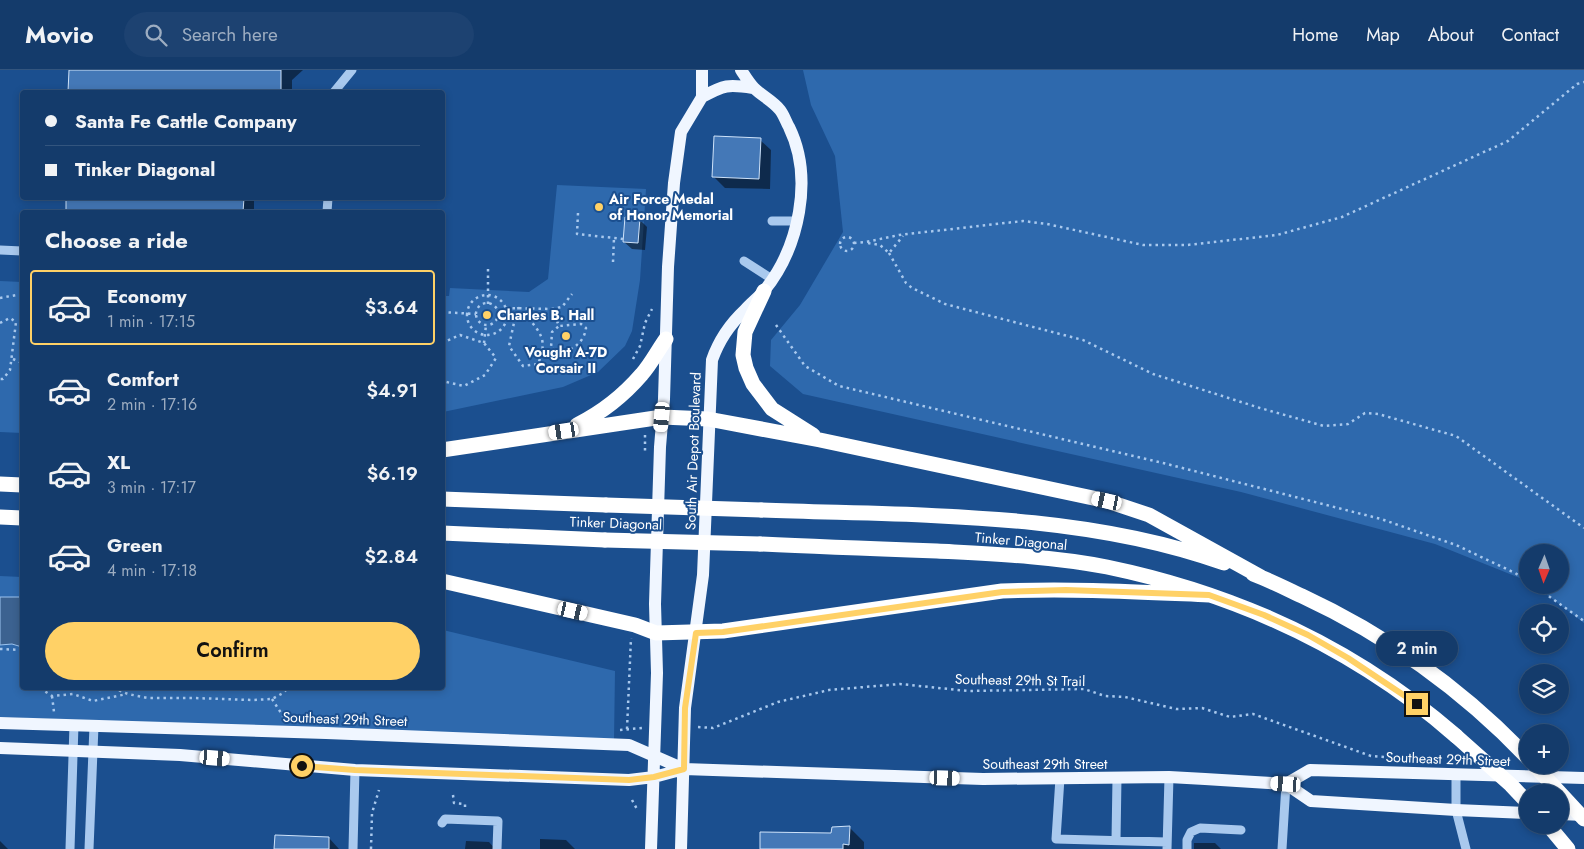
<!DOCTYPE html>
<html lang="en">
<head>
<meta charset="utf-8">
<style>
  :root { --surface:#143b6b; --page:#1d4271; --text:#f1f3f6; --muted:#9dadc1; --line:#33557e; --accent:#ffd166 }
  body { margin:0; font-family:Jost,sans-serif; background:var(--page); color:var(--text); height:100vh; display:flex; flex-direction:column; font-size:19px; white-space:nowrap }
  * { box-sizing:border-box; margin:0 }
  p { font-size:16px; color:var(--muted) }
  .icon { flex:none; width:28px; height:28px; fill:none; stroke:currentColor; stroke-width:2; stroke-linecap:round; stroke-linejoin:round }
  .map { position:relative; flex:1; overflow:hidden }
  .side { position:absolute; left:20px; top:140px; width:425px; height:480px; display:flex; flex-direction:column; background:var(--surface); border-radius:5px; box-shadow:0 2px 8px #0003,0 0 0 1px var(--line) }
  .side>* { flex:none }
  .banner { position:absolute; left:20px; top:20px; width:425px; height:110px; border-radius:5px; box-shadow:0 2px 8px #0003,0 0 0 1px var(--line); display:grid; align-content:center; height:110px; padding:0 25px; background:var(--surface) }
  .needle { width:32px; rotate:182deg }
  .fabs { position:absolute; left:1519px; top:474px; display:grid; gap:10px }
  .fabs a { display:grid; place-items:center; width:50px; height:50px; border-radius:50%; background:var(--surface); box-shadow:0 2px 8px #0003,0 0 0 1px var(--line); font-size:25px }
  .end { position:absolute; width:22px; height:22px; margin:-11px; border:6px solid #ffd166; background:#111; box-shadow:0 0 0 2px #111 }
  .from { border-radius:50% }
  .bubble { position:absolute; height:35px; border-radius:18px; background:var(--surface); box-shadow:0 2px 8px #0003,0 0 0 1px var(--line); font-size:16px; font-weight:600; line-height:35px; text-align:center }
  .car { position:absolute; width:15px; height:30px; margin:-15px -8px; border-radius:6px; box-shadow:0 0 4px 1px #0007; background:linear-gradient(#fff 24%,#345 0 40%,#fff 0 76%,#345 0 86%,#fff 0) }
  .banner b { display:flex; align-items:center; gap:18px; height:48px; font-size:19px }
  .banner b+b { border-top:1px solid var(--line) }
  .banner i { width:12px; height:12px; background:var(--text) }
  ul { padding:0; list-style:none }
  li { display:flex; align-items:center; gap:15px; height:75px; margin:0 10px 8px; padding:0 15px; border:2px solid transparent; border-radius:5px }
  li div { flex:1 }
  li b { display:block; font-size:19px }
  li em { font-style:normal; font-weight:600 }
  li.selected { border-color:var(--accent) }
  li>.icon { width:45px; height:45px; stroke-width:1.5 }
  h2 { padding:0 25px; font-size:22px; line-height:60px }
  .button { display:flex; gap:10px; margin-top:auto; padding:10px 25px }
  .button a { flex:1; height:58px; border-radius:30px; background:var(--accent); color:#111; font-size:20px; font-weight:600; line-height:58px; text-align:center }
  header { display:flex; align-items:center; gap:30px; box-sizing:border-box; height:70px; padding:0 25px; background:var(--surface); border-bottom:1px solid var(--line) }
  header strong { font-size:24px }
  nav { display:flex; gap:28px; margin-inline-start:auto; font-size:18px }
  .search { width:350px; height:45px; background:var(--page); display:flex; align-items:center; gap:12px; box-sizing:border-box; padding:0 18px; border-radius:28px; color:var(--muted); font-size:19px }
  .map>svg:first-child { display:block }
</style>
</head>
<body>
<header>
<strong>Movio</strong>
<div class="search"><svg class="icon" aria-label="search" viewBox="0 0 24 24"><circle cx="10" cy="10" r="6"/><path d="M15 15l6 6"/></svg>Search here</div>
<nav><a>Home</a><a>Map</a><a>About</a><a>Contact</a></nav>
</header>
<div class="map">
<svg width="1584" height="779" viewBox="0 0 1584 779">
  <rect width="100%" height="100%" fill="#1b4f8f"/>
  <!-- green -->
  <path fill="#2e69ad" d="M 803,0 L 1584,0 L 1584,553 L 1534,515 L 1560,515 L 1560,482 L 1528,482 L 1527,511 L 1435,474 L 1241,422 L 803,324 L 770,296 L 771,270 L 800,235 L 843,162 L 835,86 L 811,35 Z
    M 557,115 L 646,119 L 640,210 L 632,261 L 625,276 L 598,302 L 563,317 L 443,342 L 443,226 L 449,226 L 450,218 L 529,222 L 548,209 Z
    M 0,211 L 22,212 L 22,363 L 0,362 Z
    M 0,506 L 22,507 L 22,618 L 442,618 L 443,560 L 615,601 L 614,670 L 0,647 Z"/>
  <!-- water -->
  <path fill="#3c6290" stroke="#9cc4f0" d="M 0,527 L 22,527 L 22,577 L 12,574 L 0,575 Z"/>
  <!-- shadow -->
  <path fill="#0007" d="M 70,0 L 303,0 L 292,10 L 292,22 L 70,22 Z
    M 760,70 L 771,80 L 770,119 L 725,118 L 714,107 Z
    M 67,128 L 254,128 L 254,142 L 68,142 Z
    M 639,149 L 647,157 L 645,180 L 632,179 L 624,172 Z
    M 849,757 L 864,772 L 864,779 L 762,779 L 833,764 Z
    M 329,768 L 339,779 L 275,779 Z
    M 540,769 L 566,770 L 575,779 L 540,779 Z
    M 0,771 L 8,779 L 0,779 Z
    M 466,771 L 489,772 L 495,779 L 465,779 Z
    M 1194,773 L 1215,773 L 1221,779 L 1194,779 Z"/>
  <!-- building -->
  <path fill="#4478b7" stroke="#cfe3fa" d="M 69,0 L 281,0 L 281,22 L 68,22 Z
    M 714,66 L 761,68 L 759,109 L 712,107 Z
    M 66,128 L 244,128 L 243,142 L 66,142 Z
    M 625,147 L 640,148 L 638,173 L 623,172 Z
    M 850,756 L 849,775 L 843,774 L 843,779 L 760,779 L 760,762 L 831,763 L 832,757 Z
    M 275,765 L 329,767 L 329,779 L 274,779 Z"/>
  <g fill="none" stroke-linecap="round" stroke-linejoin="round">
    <!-- path -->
    <path stroke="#a9c9ee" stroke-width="2.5" stroke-dasharray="2.5 4" stroke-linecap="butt" d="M 578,143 L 577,164 L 623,169
      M840 174a7 7 0 1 1 14 0a7 7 0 1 1-14 0Z
      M 854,173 L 866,172 L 899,165 L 1023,151 L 1047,154 L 1143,175 L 1187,175 L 1277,165 L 1342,147 L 1508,71 L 1577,14 L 1584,12
      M 868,173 L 880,175 L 889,183 L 903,166
      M 889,183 L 906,213 L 912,218 L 945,234 L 1083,270 L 1153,304 L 1260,338 L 1324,356 L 1348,354 L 1365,343 L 1378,344 L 1456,366 L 1584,458
      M 613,192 L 614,168
      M467 245a20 20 0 1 1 40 0a20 20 0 1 1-40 0Z
      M 0,228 L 22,224
      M476 244a11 11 0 1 1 22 0a11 11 0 1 1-22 0Z
      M 488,234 L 488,196
      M 518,237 L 520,244 L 515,248 L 509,276 L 523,296 L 538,294 C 548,269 541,264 526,245 L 520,244
      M 506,238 L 552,239 L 562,237 L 572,224
      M 552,239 L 559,256 L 552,262 L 551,278 L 561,283 C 573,279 584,273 586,258 L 581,254 L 559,256
      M 442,242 L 476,244
      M 497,244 L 507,244 L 515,248
      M 0,253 L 10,248 L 16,252 L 10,300 L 3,309 L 0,309
      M 776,255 L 805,296 L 839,316 L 1163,393 L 1381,449 L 1456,475 L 1515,503 L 1528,511
      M 442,273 L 460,265 L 484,273 L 496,288 L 485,305 L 464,316 L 442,311
      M 484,273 L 486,255
      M 13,289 L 22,293
      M 633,289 L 640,276 L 645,253 L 652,239
      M 645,365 L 645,384
      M 1533,515 L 1584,551
      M 0,579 L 22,580
      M 40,618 L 52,626 L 73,624 L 93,631 L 127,624
      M 113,618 L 128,624 L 148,628 L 194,628 L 252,630 L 272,629 L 283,623 L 288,618
      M 52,626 L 54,642
      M 272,629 L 283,646 L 288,648
      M 698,657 L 713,658 L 778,632 L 829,620 L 900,614 L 968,621 L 1084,619 L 1105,626 L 1125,627 L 1176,639 L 1202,638 L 1230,647 L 1253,644 L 1371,686 L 1384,687
      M 627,659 L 631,568
      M 620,660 L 642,658
      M 453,725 L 454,733 L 465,734 L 465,738
      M 632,730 L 638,741
      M 371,779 L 372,743 L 379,720"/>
    <!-- minor -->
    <path stroke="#a9c9ee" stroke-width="9" d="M 334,22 L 352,0
      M 327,142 L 328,128
      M 772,151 L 797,151
      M 0,180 L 22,181
      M 744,191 L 772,209
      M 1456,704 L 1456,740 L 1466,779
      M 1060,708 L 1056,769 L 1167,772
      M 442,753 L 445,749 L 498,751 L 497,779
      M 1116,770 L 1117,708
      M 70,779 L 74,655
      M 89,779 L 94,656
      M 353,779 L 355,700
      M 1167,779 L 1169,707
      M 1187,779 L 1187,770 L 1191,762 L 1200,758 L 1241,760
      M 1282,779 L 1286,714"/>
    <!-- major -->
    <path stroke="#f0f6ff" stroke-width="12" d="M 702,27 C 724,15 728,14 753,18
      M 0,653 L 326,663 L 629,675 L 684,699
      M 0,678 L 180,685 L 355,700 L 629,710 L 654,707 L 684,699 L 983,709 L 1169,707 L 1205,709 L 1286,714 L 1311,731 L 1456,740 L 1528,743
      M 1286,714 L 1310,700 L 1584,708
      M 1560,744 L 1584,745
      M 651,779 L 657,603 L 655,534 L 660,377 L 664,329 L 668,197 L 674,113 L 681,62 L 702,27 L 702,0
      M 681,779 L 685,638 L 703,505 L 712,290 C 719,270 730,254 745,240 C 751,233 758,228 764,221 C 799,178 814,108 789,57 C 786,52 784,45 780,40 C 773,31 762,26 754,18 C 749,13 745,6 741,0"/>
    <!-- highway -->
    <path stroke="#fff" stroke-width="15" d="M 764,221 L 745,262 L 743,285 L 746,298 L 753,314 L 772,339 L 813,365
      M 577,355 C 601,343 624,325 642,304 C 651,294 658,280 666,269
      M 442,380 L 662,347 L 708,349 L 820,370 L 1107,431 L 1149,445 L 1261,507
      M 0,414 L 22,415
      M 442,429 L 606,435
      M 761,440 C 914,446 1079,441 1224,493
      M 0,447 L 22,448
      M 442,463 L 605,470
      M 760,474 C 819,477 878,479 937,481 C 994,484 1051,486 1107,497 C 1237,524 1355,578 1456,666
      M 1253,504 C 1269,510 1285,518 1302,526 C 1386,565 1463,620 1528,688
      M 442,511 L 635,555 L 656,563 L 723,561 L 1002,521 C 1071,518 1140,522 1209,525
      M 1548,755 L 1568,779"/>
    <!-- highway-bridge -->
    <path stroke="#fff" stroke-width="15" d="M 606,435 L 761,440
      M 605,470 L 760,474
      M 1456,666 L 1511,715 L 1528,733
      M 1534,695 L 1584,749"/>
  </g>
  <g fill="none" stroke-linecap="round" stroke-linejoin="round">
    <!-- route -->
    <path stroke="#ffd166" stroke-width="6" d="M 302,696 L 355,700 L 629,710 L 654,707 L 684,699 L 685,638 L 696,563 L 723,562 L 1002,522 L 1066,520 L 1209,525 L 1264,545 L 1308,565 L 1348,588 L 1417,634"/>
  </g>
  <!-- markers -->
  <g fill="#ffd166" stroke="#1b4f8f" stroke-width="2">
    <circle cx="599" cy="137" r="5"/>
    <circle cx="487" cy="245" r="5"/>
    <circle cx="566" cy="266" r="5"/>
  </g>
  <g text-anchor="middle" stroke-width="4" stroke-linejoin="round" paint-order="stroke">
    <!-- poi labels -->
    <g font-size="14" font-weight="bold" fill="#fff" stroke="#1b4f8f" text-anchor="start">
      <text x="609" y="134">Air Force Medal<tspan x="609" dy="16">of Honor Memorial</tspan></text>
      <text x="497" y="250">Charles B. Hall</text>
      <text x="566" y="287" text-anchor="middle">Vought A-7D<tspan x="566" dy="16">Corsair II</tspan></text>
    </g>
    <!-- street labels -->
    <g font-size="14" fill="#fff" stroke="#1b4f8f">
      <text transform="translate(693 381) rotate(-88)" y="5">South Air Depot Boulevard</text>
      <text transform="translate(616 453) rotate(2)" y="5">Tinker Diagonal</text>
      <text transform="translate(1021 471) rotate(5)" y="5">Tinker Diagonal</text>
      <text transform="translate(1020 610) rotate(1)" y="5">Southeast 29th St Trail</text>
      <text transform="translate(345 649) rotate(2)" y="5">Southeast 29th Street</text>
      <text transform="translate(1448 689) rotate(2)" y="5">Southeast 29th Street</text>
      <text x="1045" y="699">Southeast 29th Street</text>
    </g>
  </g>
</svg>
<div class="fabs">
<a><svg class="needle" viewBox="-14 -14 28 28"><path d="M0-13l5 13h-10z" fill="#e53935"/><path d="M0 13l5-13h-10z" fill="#9dadc1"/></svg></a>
<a><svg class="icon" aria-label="locate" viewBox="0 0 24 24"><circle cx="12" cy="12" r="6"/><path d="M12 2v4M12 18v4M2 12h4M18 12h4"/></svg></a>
<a><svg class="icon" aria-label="layers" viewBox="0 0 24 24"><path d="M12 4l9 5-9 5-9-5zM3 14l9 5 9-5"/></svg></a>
<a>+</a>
<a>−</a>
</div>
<i class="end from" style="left:302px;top:696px"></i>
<i class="end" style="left:1417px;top:634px"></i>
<div class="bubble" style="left:1376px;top:561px;width:82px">2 min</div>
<i class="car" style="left:662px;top:347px;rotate:185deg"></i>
<i class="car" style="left:564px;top:361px;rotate:261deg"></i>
<i class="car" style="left:1107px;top:431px;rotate:282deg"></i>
<i class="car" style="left:573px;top:541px;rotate:103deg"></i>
<i class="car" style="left:215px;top:688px;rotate:95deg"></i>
<i class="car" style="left:945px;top:708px;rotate:92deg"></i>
<i class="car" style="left:1286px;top:714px;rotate:273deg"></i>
<div class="banner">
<b><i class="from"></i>Santa Fe Cattle Company</b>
<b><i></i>Tinker Diagonal</b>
</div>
<section class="side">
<h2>Choose a ride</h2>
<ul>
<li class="selected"><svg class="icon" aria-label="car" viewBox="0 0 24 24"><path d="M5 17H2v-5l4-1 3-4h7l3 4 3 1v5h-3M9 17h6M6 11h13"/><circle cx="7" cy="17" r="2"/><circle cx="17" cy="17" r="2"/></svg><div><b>Economy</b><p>1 min · 17:15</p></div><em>$3.64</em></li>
<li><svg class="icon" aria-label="car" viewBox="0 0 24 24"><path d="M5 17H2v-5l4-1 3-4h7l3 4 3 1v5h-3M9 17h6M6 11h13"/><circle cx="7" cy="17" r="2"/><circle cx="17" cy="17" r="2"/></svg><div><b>Comfort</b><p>2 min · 17:16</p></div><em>$4.91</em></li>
<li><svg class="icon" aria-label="car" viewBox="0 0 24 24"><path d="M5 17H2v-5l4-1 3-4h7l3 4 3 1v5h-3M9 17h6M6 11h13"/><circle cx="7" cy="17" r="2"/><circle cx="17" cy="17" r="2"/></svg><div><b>XL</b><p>3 min · 17:17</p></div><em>$6.19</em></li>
<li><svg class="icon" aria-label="car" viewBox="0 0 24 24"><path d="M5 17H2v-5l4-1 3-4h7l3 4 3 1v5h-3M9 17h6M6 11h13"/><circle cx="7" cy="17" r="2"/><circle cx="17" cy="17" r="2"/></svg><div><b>Green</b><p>4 min · 17:18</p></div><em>$2.84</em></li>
</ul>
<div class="button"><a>Confirm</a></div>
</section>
</div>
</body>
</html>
